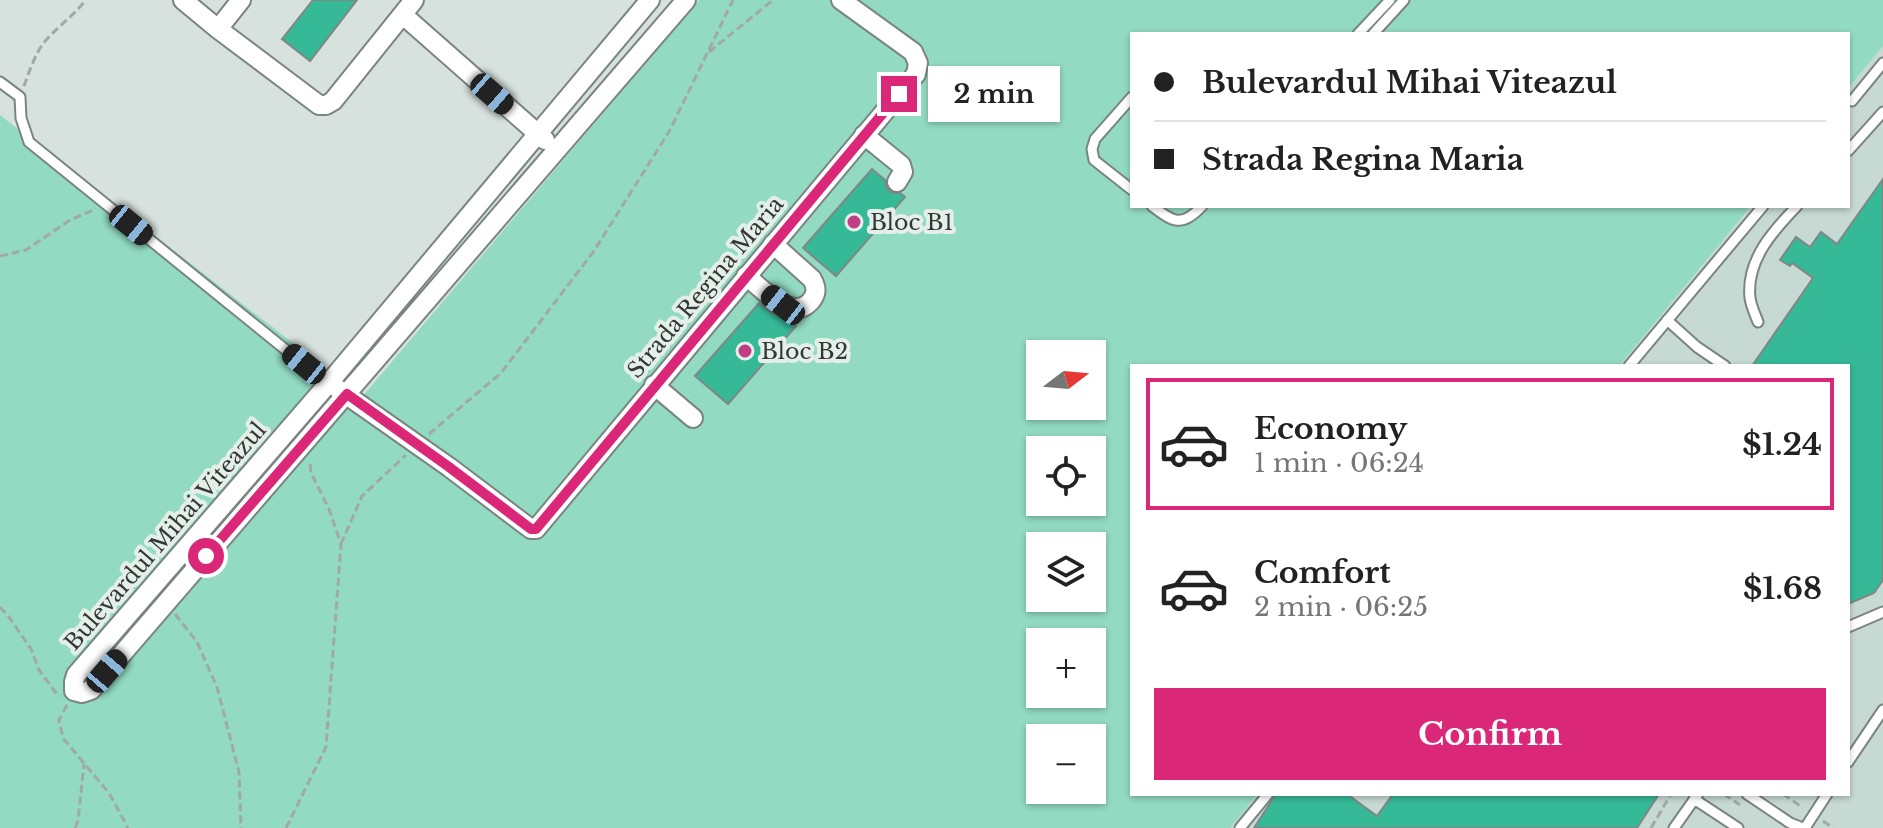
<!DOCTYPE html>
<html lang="en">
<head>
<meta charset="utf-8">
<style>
  :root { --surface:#fff; --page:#f2f2f2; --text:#222; --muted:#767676; --line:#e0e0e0; --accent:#db2777 }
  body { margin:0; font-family:"Libre Baskerville",serif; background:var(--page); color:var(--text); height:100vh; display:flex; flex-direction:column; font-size:30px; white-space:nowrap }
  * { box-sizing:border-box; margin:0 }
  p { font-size:26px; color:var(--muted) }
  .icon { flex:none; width:44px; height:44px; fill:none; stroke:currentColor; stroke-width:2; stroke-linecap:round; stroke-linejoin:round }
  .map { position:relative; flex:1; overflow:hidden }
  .sheet { position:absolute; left:1130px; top:364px; width:720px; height:432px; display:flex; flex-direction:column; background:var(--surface); border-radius:0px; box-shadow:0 2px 6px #0004 }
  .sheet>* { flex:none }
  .guide { position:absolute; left:1130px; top:32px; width:720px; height:176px; border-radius:0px; box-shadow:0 2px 6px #0004; display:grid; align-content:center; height:176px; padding:0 24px; background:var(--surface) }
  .needle { width:52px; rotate:74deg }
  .tools { position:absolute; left:1026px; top:340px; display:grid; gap:16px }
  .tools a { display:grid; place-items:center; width:80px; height:80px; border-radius:0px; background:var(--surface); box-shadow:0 2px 6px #0004; font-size:40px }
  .end { position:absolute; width:36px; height:36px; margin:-18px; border:10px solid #db2777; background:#fff; box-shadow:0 0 0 4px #fff }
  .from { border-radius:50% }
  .bubble { position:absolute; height:56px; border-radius:0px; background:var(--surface); box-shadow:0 2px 6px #0004; font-size:26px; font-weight:800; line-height:56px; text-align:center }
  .car { position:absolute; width:24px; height:48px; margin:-24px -12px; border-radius:10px; box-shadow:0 0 6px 2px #0007; background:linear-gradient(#222 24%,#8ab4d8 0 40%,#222 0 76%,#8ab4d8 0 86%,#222 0) }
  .guide b { display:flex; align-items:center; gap:28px; height:76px; font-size:30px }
  .guide b+b { border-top:2px solid var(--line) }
  .guide i { width:20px; height:20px; background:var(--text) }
  ul { padding:14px 0 0; list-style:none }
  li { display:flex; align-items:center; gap:24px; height:132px; margin:0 16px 12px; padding:0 8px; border:4px solid transparent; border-radius:0px }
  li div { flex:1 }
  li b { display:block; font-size:30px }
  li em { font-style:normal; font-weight:800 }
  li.active { border-color:var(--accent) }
  li>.icon { width:72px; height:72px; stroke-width:1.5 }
  .primary-button { display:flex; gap:16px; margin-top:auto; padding:16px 24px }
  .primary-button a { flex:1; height:92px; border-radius:0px; background:var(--accent); color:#fff; font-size:32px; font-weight:800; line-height:92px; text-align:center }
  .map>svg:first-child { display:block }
</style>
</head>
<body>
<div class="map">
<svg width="1883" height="828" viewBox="0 0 1883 828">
  <rect width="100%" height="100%" fill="#d7e1dd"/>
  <!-- built -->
  <path fill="#c6d9d2" d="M 1883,46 L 1883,828 L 1230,828 L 1258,794 L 1848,794 L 1848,366 L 1619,366 L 1751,206 L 1848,206 L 1848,88 Z"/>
  <!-- green -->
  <path fill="#92dac2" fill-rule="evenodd" d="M 699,0 L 1883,0 L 1883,46 L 1848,88 L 1848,34 L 1132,34 L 1132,206 L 1751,206 L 1619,366 L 1132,366 L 1132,794 L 1258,794 L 1230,828 L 0,828 L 0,115 L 362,397 ZM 1040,354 L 1092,354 L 1092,406 L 1040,406 ZM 1040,450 L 1092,450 L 1092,502 L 1040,502 ZM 1040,546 L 1092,546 L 1092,598 L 1040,598 ZM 1040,642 L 1092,642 L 1092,694 L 1040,694 ZM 1040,738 L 1092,738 L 1092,790 L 1040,790 Z"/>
  <!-- building -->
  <path fill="#36b997" stroke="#7f8885" stroke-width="2" d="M 313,0 L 357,0 L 310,61 L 282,39 Z
    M 872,169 L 885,180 L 886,187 L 890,192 L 900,193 L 905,197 L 836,276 L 803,248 Z
    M 1883,179 L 1883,580 L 1874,593 L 1848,604 L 1848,366 L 1752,366 L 1813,278 L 1792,263 L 1790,266 L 1780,260 L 1796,237 L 1810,247 L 1821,232 L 1837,244 Z
    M 759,303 L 771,312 L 788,319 L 796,326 L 728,404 L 695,376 Z
    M 1276,794 L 1347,794 L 1377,816 L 1393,794 L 1659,794 L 1637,828 L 1254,828 Z"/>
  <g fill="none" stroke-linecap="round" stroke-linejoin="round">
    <defs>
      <path id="lane" d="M 1358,34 L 1390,0
        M 1373,34 L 1404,0
        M 0,82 L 20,97 L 21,118 L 29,142 L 328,384
        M 1132,97 L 1095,139 L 1092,149 L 1094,160 L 1132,190
        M 1852,101 L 1883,63
        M 1848,151 L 1883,112
        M 1152,206 C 1173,222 1182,228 1202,206
        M 1667,320 L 1697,347 L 1725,366
        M 1758,322 C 1755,314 1751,306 1750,298 C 1746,260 1773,231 1797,206
        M 1629,366 L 1763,206
        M 1848,627 L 1883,612
        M 1848,762 L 1883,710
        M 1747,794 L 1790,823 L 1803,828
        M 1694,799 L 1738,828
        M 1240,828 L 1268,794
        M 1674,828 L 1698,794
        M 1805,828 L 1827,794"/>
      <path id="street" d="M 183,0 L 218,29 L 319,105 L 326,105 L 333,101 L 414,0
        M 650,0 L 328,384 L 76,675 L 74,682 L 74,691 L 82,693 L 91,690 L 686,0
        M 403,15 L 545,140
        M 218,29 L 241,0
        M 864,135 L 901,165 L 903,172 L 897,182
        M 746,276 C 762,288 791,322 810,302 C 817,294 817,288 812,279 L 773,244
        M 654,385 L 693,418
        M 338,389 L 449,467 L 531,529 L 536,529 L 916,74 L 918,63 L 913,52 L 841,0"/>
    </defs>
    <!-- lane casing -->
    <use href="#lane" stroke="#7a8480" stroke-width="13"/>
    <!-- street casing -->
    <use href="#street" stroke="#7a8480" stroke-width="22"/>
    <!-- path -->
    <path stroke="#a1a9a6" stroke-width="3" stroke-dasharray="8 4" stroke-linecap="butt" d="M 709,52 L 773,0
      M 24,86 C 30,70 36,50 48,38 C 61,24 73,16 86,0
      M 0,256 L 26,250 L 70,220 L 96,209
      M 429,434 L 501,373 L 594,251 L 670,130 L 733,0
      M 341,544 L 362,496 L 406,455
      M 0,607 L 9,617 L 31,649 L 39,670 L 59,697
      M 175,614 L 197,642 L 217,687 L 239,772 L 241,828
      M 67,705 L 59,720 L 63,738 L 109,793 L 128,828
      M 1724,794 L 1740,805
      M 1783,794 L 1803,808
      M 1823,821 L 1833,828
      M 75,828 L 78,821 L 84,764
      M 286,828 L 326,747 L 341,544 L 329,509 L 311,473 L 310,463
      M 1651,828 L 1671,794"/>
    <!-- lane -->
    <use href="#lane" stroke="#fff" stroke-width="9"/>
    <!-- street -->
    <use href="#street" stroke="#fff" stroke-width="18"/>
  </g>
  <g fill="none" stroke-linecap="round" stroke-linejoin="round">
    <!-- route -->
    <path stroke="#db2777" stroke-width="10" d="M 206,556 L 347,394 L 449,467 L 531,529 L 536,529 L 899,94"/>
  </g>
  <!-- markers -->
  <g fill="#c13e84" stroke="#e4efea" stroke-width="3">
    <circle cx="854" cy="222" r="8"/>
    <circle cx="745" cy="351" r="8"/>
  </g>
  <g text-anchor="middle" stroke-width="8" stroke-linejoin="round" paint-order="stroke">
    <!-- poi labels -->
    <g font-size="22" fill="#333736" stroke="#e4efea" text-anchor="start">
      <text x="870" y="230">Bloc B1</text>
      <text x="761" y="359">Bloc B2</text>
    </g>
    <!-- street labels -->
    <g font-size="22" fill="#333736" stroke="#e4efea">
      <text transform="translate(705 287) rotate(-50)" y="8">Strada Regina Maria</text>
      <text transform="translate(165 536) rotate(-49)" y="8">Bulevardul Mihai Viteazul</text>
    </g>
  </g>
</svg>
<div class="tools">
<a><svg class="needle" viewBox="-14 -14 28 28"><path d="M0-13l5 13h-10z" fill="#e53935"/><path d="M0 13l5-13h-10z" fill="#767676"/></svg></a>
<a><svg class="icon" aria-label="locate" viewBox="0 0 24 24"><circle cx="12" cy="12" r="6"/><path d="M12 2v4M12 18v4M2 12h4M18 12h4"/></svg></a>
<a><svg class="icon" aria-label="layers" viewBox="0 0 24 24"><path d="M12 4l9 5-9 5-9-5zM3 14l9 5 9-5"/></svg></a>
<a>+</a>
<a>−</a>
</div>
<i class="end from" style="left:206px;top:556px"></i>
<i class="end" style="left:899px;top:94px"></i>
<div class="bubble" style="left:928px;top:66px;width:132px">2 min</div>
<i class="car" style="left:492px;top:94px;rotate:131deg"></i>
<i class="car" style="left:131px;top:225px;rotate:129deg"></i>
<i class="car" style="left:783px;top:305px;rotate:308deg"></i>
<i class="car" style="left:304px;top:364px;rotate:309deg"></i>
<i class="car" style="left:107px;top:671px;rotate:41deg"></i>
<div class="guide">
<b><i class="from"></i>Bulevardul Mihai Viteazul</b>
<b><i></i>Strada Regina Maria</b>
</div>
<section class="sheet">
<ul>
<li class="active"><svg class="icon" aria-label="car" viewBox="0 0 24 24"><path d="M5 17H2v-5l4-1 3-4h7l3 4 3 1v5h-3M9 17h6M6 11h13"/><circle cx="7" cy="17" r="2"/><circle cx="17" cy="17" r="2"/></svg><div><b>Economy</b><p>1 min · 06:24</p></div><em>$1.24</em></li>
<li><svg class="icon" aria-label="car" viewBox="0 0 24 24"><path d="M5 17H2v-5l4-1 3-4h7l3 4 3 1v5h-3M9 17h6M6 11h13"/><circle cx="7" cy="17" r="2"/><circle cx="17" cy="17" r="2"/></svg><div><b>Comfort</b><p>2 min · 06:25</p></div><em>$1.68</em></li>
</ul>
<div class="primary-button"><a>Confirm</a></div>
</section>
</div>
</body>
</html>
